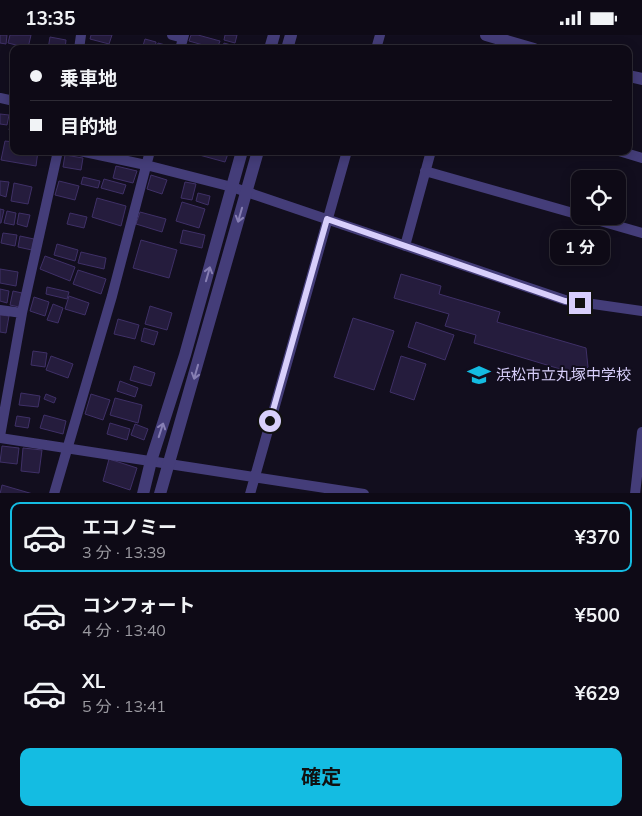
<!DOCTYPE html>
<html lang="ja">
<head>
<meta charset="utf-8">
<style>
  :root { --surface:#0e0a16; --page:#17131f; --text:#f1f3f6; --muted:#9b9aa1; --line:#2e2b35; --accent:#14bce2 }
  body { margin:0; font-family:Mulish,"Noto Sans JP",sans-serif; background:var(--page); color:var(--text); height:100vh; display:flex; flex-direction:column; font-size:19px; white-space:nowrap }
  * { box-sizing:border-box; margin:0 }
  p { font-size:16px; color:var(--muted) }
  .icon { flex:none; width:28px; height:28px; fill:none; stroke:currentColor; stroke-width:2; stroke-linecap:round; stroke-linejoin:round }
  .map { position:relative; height:458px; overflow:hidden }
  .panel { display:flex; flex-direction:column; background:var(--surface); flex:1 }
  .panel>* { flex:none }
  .top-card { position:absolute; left:10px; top:10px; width:622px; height:110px; border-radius:10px; box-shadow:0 2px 12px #0003,0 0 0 1px var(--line); display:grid; align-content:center; height:110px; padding:0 20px; background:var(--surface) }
  .tools { position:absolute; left:571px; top:135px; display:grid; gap:10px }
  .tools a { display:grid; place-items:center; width:55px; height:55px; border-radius:10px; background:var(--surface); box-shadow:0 2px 12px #0003,0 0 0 1px var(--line); font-size:25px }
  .end { position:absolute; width:22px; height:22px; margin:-11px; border:6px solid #d8cffb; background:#111; box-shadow:0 0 0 2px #111 }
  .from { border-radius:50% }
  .bubble { position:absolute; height:35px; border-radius:10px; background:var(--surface); box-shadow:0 2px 12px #0003,0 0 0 1px var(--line); font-size:16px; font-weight:700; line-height:35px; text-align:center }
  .top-card b { display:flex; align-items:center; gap:18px; height:48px; font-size:19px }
  .top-card b+b { border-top:1px solid var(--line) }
  .top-card i { width:12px; height:12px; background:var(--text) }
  ul { padding:9px 0 0; list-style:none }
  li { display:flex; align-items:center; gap:15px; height:70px; margin:0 10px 8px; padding:0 10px; border:2px solid transparent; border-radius:10px }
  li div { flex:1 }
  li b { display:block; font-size:19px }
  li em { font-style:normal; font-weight:700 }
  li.active { border-color:var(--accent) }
  li>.icon { width:45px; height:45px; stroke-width:1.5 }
  .cta { display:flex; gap:10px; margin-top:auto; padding:10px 20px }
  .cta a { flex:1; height:58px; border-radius:10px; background:var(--accent); color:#111; font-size:20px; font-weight:700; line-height:58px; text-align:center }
  .status { display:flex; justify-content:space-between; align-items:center; height:35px; padding:0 25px; background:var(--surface); direction:ltr }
  .status svg { height:14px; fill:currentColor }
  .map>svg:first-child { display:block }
</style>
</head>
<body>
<div class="status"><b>13:35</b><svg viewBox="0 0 49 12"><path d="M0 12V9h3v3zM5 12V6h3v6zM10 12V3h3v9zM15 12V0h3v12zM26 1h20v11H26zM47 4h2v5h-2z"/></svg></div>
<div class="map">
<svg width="642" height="459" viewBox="0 0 642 459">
  <rect width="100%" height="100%" fill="#120e1e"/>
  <!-- building -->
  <path fill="#251c3d" stroke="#3f3067" d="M 0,0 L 7,0 L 6,9 L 0,8 Z
    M 10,0 L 31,0 L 28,13 L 8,8 Z
    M 91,0 L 112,0 L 109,9 L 90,4 Z
    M 191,0 L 198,0 L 220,6 L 217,14 L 189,6 Z
    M 225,0 L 237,0 L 235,8 L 224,5 Z
    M 50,2 L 66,5 L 65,14 L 48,14 Z
    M 145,4 L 156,7 L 155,14 L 142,14 Z
    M 158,8 L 173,12 L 173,14 L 156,14 Z
    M 224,8 L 245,14 L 222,14 Z
    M 13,78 L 14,78 L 14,96 L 9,95 Z
    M 0,79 L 9,80 L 7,90 L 0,89 Z
    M 5,106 L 14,107 L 14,116 L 38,116 L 36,131 L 1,125 Z
    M 193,116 L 229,116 L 225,127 L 192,118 Z
    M 65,120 L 83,123 L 81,135 L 63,132 Z
    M 116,131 L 137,136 L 133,148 L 113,143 Z
    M 151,140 L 167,145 L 162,159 L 147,154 Z
    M 83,142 L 100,146 L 98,153 L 81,149 Z
    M 104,144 L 126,150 L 123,159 L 101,153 Z
    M 0,146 L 9,147 L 6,162 L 0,160 Z
    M 59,146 L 79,151 L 75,165 L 55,160 Z
    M 185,147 L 196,149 L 192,165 L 181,163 Z
    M 14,148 L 32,152 L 28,169 L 11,166 Z
    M 198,158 L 210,161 L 208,170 L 196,166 Z
    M 97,163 L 126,171 L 121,191 L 92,182 Z
    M 182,167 L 205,174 L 199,193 L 176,186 Z
    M 0,174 L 4,175 L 1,188 L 0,188 Z
    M 7,176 L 16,178 L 14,190 L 4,188 Z
    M 140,177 L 166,184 L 162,197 L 136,189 Z
    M 19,178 L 30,180 L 27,192 L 17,189 Z
    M 70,178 L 87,182 L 84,193 L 67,189 Z
    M 183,195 L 205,200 L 202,213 L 180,208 Z
    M 3,198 L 17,200 L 15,211 L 1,208 Z
    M 20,201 L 34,204 L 32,215 L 18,212 Z
    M 141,205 L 177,215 L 169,243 L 133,233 Z
    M 57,209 L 78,215 L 75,226 L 54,220 Z
    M 81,217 L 106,223 L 104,234 L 78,228 Z
    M 45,221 L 75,232 L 70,246 L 40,234 Z
    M 0,234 L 18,237 L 16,251 L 0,248 Z
    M 78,235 L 106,244 L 101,259 L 73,249 Z
    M 401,239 L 441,251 L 439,259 L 500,277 L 497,287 L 586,313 L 588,332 L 580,340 L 474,308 L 476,300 L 445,291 L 449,279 L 394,263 Z
    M 47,252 L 69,257 L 67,264 L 46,259 Z
    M 0,254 L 9,256 L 7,268 L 0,266 Z
    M 13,256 L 22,258 L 19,272 L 10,270 Z
    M 69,261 L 89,268 L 85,280 L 65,274 Z
    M 34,262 L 49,267 L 45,281 L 30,276 Z
    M 53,269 L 63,273 L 58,288 L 47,285 Z
    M 150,271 L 172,278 L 167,295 L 145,289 Z
    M 0,280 L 9,281 L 6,298 L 0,297 Z
    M 353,283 L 394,296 L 374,355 L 334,342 Z
    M 118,284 L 139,290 L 135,304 L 114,299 Z
    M 416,287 L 454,300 L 445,325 L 408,312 Z
    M 144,293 L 158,297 L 154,310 L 141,306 Z
    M 33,316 L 47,318 L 45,332 L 31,330 Z
    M 51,321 L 73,329 L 68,343 L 46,335 Z
    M 401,321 L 426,329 L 414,365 L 390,357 Z
    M 134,331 L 155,338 L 151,351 L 130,345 Z
    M 120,346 L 138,353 L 135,362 L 117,356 Z
    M 21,358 L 40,361 L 38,372 L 19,370 Z
    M 46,359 L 56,363 L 54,368 L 44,364 Z
    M 91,359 L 110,365 L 103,385 L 85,379 Z
    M 115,363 L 142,370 L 138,388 L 110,380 Z
    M 44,380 L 66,386 L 63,399 L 40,393 Z
    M 17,381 L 30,383 L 28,393 L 15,391 Z
    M 110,388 L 130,394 L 127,405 L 107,399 Z
    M 135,389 L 148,394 L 144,405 L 131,400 Z
    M 2,411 L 19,413 L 17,429 L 0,427 Z
    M 23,413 L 42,415 L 39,438 L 21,436 Z
    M 109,424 L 137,433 L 130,455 L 103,446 Z
    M 2,450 L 33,459 L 0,459 Z"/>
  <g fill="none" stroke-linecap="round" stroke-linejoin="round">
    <!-- minor -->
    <path stroke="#443d79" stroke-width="10" d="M 172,0 L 183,3
      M 79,14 L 81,0
      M 180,14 L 184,0
      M 376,14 L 380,0
      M 0,63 L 14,66
      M 80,116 L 146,130 L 232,152 L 565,265 L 642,276
      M 619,116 L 642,123
      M 425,136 L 580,180
      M 583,181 L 642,198
      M 405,211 L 431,116
      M 0,275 L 22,278
      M 0,401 L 22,278 L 58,116
      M 0,403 L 364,459
      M 54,459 L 112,261 L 150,116
      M 250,459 L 347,116
      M 635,459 L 642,397"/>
    <!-- tertiary -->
    <path stroke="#443d79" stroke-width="12" d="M 486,0 L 534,14
      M 270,14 L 274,0
      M 287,14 L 291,0
      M 629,41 L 642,44
      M 143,459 L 151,426 L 185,320 L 242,116
      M 160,459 L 258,116"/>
  </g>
  <!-- one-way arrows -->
  <defs><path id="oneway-shaft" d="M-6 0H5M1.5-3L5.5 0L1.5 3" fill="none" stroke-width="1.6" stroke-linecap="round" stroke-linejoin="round" transform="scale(1.25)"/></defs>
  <g stroke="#877fb4">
    <use href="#oneway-shaft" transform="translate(240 180) rotate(106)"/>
    <use href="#oneway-shaft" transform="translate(208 239) rotate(-74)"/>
    <use href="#oneway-shaft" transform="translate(196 337) rotate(106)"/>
    <use href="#oneway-shaft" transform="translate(161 395) rotate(-72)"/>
  </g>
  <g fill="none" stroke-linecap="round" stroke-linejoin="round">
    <!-- route -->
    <path stroke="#d8cffb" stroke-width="6" d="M 270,386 L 327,184 L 565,266 L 580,268"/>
  </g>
  <!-- icons -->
  <defs>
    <symbol id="school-bare" viewBox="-9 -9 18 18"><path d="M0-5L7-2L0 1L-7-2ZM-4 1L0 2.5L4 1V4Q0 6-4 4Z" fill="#14bce2" stroke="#120e1e" stroke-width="2.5" paint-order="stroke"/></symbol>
  </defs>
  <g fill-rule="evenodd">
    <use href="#school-bare" x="463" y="324" width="32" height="32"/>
  </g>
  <g text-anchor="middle" stroke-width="4" stroke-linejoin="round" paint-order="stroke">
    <!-- poi labels -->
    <g font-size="15" fill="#d8cffb" stroke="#120e1e" text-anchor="start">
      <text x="496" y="345">浜松市立丸塚中学校</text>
    </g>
  </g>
</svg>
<div class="tools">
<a><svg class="icon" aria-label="locate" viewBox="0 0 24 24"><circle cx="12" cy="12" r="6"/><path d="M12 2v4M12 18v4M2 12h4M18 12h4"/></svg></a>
</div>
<i class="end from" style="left:270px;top:386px"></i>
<i class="end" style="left:580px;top:268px"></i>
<div class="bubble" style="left:550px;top:195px;width:60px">1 分</div>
<div class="top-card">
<b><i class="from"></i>乗車地</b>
<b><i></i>目的地</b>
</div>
</div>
<section class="panel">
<ul>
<li class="active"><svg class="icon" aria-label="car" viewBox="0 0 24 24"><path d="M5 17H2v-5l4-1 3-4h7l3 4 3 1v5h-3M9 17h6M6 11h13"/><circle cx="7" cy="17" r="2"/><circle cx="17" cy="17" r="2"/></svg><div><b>エコノミー</b><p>3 分 · 13:39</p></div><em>¥370</em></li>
<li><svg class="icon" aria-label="car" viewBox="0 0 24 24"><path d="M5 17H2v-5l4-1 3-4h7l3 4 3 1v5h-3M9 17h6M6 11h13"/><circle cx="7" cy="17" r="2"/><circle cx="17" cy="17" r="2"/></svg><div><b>コンフォート</b><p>4 分 · 13:40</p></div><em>¥500</em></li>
<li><svg class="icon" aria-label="car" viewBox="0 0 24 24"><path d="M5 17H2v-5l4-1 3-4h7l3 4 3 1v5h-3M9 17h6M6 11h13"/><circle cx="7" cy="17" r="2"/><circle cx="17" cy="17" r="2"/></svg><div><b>XL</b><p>5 分 · 13:41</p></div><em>¥629</em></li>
</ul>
<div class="cta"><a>確定</a></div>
</section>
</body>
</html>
